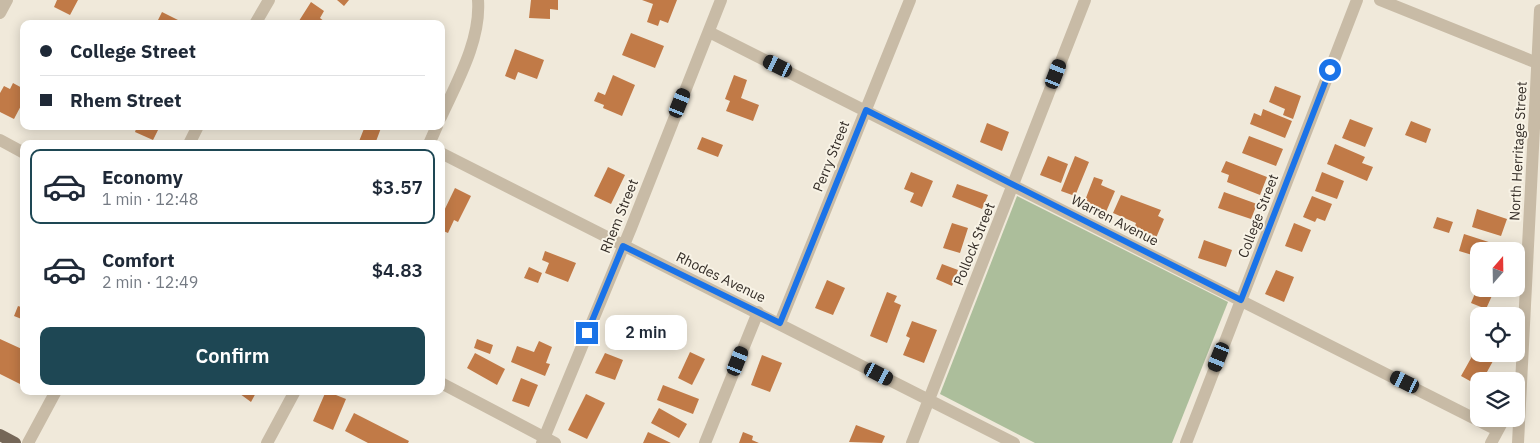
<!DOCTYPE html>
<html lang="en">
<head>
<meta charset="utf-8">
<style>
  :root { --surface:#fff; --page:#f2f2f3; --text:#1f2937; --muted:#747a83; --line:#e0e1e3; --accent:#1e4754 }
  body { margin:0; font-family:"IBM Plex Sans",sans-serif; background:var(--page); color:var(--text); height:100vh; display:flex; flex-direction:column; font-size:19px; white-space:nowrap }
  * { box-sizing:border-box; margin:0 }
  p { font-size:16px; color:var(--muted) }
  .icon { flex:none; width:28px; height:28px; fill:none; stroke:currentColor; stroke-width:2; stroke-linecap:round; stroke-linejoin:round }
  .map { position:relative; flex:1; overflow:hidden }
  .sheet { position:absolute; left:20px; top:140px; width:425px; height:255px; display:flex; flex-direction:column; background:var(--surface); border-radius:10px; box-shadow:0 2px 12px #0003 }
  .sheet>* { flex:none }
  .banner { position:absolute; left:20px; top:20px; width:425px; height:110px; border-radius:10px; box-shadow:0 2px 12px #0003; display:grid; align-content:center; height:110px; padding:0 20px; background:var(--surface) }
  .needle { width:32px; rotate:20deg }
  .buttons { position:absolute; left:1470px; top:242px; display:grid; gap:10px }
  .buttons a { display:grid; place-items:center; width:55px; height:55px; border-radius:10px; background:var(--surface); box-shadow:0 2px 12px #0003; font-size:25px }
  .end { position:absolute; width:22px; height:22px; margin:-11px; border:6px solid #1a73e8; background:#fff; box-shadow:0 0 0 2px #fff }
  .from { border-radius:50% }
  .bubble { position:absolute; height:35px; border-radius:10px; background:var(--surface); box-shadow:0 2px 12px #0003; font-size:16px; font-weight:600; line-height:35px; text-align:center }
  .car { position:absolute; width:15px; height:30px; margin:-15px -8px; border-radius:6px; box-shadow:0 0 4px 1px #0007; background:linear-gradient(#222 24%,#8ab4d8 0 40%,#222 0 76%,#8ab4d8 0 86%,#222 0) }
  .banner b { display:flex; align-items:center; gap:18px; height:48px; font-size:19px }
  .banner b+b { border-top:1px solid var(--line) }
  .banner i { width:12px; height:12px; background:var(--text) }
  ul { padding:9px 0 0; list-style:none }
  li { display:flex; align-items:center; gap:15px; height:75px; margin:0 10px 8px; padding:0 10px; border:2px solid transparent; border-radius:10px }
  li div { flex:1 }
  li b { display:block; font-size:19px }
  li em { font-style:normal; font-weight:600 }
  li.current { border-color:var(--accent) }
  li>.icon { width:45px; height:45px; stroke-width:1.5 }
  .button { display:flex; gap:10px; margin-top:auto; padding:10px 20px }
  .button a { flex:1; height:58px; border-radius:10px; background:var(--accent); color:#fff; font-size:20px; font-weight:600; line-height:58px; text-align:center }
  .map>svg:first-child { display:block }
</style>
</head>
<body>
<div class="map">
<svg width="1540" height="443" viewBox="0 0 1540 443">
  <rect width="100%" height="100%" fill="#f0e9da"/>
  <!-- green -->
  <path fill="#acbe9b" d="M 1017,196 L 1228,302 L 1172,443 L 1035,443 L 940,394 Z"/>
  <!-- building -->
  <path fill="#c17a47" d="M 57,0 L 78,0 L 70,15 L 54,7 Z
    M 337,0 L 349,0 L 344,6 Z
    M 531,0 L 558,0 L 558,10 L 550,9 L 550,19 L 529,18 Z
    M 642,0 L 677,0 L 668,23 L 660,20 L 658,26 L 647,22 L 653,4 Z
    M 311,2 L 324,11 L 320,18 L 325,22 L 323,24 L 297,24 Z
    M 162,12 L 186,24 L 156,24 Z
    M 631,33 L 664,46 L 655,68 L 622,55 Z
    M 515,49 L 544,60 L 537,79 L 518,72 L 515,80 L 505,76 Z
    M 613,75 L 635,85 L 622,116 L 603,108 L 604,105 L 594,101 L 598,92 L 605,95 Z
    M 734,75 L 747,80 L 741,98 L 759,105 L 753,121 L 726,111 L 730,101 L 725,99 Z
    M 13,83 L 24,89 L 24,100 L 14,119 L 0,112 L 0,93 L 4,86 L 10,89 Z
    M 1275,86 L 1301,96 L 1293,119 L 1283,115 L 1285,109 L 1269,102 Z
    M 1263,109 L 1292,121 L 1285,138 L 1250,124 L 1254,113 L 1261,116 Z
    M 1350,119 L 1373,128 L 1365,147 L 1342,138 Z
    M 1411,121 L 1431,129 L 1426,143 L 1405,135 Z
    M 987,123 L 1009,132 L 1002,151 L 980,142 Z
    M 130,126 L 160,126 L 153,140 L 135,132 L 136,129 Z
    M 365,126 L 381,128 L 375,144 L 358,144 Z
    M 1249,136 L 1283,149 L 1276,166 L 1242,153 Z
    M 702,137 L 723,145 L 718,157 L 697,149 Z
    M 1335,144 L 1365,157 L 1362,163 L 1373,167 L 1367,181 L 1327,164 Z
    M 1048,156 L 1068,164 L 1061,183 L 1040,175 Z
    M 1075,156 L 1089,162 L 1075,196 L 1061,191 Z
    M 1226,161 L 1267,177 L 1260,195 L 1227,182 L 1229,175 L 1221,172 Z
    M 608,167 L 625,175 L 611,204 L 594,196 Z
    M 911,172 L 933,181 L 922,207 L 910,202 L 914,193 L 904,189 Z
    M 1322,172 L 1344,181 L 1337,199 L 1315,191 Z
    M 1094,177 L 1103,180 L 1101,185 L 1115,191 L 1106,212 L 1084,203 Z
    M 957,184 L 988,195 L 982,209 L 952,197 Z
    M 455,188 L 471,196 L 458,222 L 454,220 L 448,233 L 441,230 L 441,217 Z
    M 1224,192 L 1257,204 L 1251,219 L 1218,208 Z
    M 1121,195 L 1161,210 L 1158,216 L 1164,219 L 1156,238 L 1134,229 L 1136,223 L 1113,213 Z
    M 1312,196 L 1332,204 L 1325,221 L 1317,218 L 1315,222 L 1303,217 Z
    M 1477,209 L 1507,219 L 1501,236 L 1472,227 Z
    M 1437,217 L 1453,222 L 1449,233 L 1433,228 Z
    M 952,223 L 968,228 L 960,253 L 943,248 Z
    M 1294,223 L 1311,230 L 1302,252 L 1285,246 Z
    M 1464,234 L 1501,246 L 1499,251 L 1479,251 L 1479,257 L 1459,251 Z
    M 1204,240 L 1232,250 L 1226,267 L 1198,258 Z
    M 545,251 L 576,263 L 568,282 L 545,273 L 549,263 L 542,260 Z
    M 942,264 L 958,270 L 952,286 L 936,279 Z
    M 529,267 L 542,273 L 538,283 L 524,278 Z
    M 1276,270 L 1294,277 L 1284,302 L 1265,294 Z
    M 827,280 L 845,288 L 833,315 L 815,308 Z
    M 1479,284 L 1479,289 L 1495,289 L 1486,309 L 1471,303 Z
    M 887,292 L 897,296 L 894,302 L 901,305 L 887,343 L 870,336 Z
    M 18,306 L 24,308 L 24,320 L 14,316 Z
    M 912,321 L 937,330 L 924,363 L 903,355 L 910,338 L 906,336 Z
    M 0,339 L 24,350 L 24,386 L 0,374 Z
    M 477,339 L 493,345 L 490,354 L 474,348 Z
    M 539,341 L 552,347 L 546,363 L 550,364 L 545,376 L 511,362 L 517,346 L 534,352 Z
    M 1475,351 L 1493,361 L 1482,381 L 1479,381 L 1479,386 L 1461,376 Z
    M 690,352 L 705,359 L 692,385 L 678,378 Z
    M 475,353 L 505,369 L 497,385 L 467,368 Z
    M 605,353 L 623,360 L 615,380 L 595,373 Z
    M 762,355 L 782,363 L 770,392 L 751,385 Z
    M 521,378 L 538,385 L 529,407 L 512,401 Z
    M 663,385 L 699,399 L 693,414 L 657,400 Z
    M 236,391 L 257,391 L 251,402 Z
    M 326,391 L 346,399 L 333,430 L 313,421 Z
    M 586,394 L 605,403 L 587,439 L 568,430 Z
    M 659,408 L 687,424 L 679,438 L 651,423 Z
    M 354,413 L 409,441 L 408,443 L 368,443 L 345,431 Z
    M 856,425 L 885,436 L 882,443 L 849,442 Z
    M 648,432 L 671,443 L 643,443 Z
    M 743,432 L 753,436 L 752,440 L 759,443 L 739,443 Z"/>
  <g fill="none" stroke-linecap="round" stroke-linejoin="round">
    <!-- minor -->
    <path stroke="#c8bba6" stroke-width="12" d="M 1380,0 L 1537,63
      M 0,13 L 7,0
      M 255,24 L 269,0
      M 709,32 L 1497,430
      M 441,117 C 457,82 481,40 478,0
      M 0,140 L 24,153
      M 189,144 L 198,126
      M 429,144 L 437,126
      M 441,153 L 1014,443
      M 780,323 L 910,0
      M 441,383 L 555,443
      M 28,443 L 56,391
      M 267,443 L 295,391
      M 542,443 L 631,228 L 721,0
      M 705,443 L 758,312
      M 912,443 L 1085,0
      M 1186,443 L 1357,0
      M 1491,443 L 1504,419"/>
    <!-- tertiary -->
    <path stroke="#c8bba6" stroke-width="12" d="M 1518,443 L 1540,10"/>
    <!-- primary -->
    <path stroke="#756758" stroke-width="12" d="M 0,435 L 15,443"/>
  </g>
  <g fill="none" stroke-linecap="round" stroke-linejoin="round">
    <!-- route -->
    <path stroke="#1a73e8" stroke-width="6" d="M 587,333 L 623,246 L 780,323 L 866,110 L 1241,300 L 1330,70"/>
  </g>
  <g text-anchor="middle" stroke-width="4" stroke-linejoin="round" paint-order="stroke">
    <!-- street labels -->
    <g font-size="14" fill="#342d27" stroke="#f8f3e6">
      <text transform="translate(1518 151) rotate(-87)" y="5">North Herritage Street</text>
      <text transform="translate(831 156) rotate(-68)" y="5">Perry Street</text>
      <text transform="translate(619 216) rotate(-68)" y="5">Rhem Street</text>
      <text transform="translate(1258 216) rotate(-69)" y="5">College Street</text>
      <text transform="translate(1115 220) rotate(27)" y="5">Warren Avenue</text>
      <text transform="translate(974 244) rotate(-68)" y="5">Pollock Street</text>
      <text transform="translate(721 277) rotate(26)" y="5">Rhodes Avenue</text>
    </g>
  </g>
</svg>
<div class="buttons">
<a><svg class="needle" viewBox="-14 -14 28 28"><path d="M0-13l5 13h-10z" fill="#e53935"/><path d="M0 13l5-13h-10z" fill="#747a83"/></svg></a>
<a><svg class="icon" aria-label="locate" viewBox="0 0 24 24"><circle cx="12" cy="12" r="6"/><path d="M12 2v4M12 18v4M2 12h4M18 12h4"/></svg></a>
<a><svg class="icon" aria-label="layers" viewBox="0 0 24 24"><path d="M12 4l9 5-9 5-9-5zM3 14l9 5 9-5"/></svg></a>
</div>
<i class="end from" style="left:1330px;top:70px"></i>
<i class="end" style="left:587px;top:333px"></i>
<div class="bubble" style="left:605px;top:315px;width:82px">2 min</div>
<i class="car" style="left:778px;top:66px;rotate:296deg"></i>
<i class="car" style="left:1056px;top:74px;rotate:21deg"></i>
<i class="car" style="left:680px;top:103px;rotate:22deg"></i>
<i class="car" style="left:1219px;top:357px;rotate:202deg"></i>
<i class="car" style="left:738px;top:361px;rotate:22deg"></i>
<i class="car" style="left:879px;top:374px;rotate:117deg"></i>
<i class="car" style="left:1405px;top:382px;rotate:296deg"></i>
<div class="banner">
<b><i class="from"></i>College Street</b>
<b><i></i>Rhem Street</b>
</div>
<section class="sheet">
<ul>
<li class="current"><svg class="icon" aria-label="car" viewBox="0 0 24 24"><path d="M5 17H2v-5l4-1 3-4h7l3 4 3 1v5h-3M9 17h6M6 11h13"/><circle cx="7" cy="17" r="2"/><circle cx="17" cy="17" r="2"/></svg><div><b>Economy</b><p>1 min · 12:48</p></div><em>$3.57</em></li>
<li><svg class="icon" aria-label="car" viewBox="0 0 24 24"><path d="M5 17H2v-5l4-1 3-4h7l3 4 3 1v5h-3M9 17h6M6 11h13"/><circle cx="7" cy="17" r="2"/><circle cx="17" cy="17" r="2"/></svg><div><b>Comfort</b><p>2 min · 12:49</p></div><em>$4.83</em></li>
</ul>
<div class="button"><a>Confirm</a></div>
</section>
</div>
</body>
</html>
